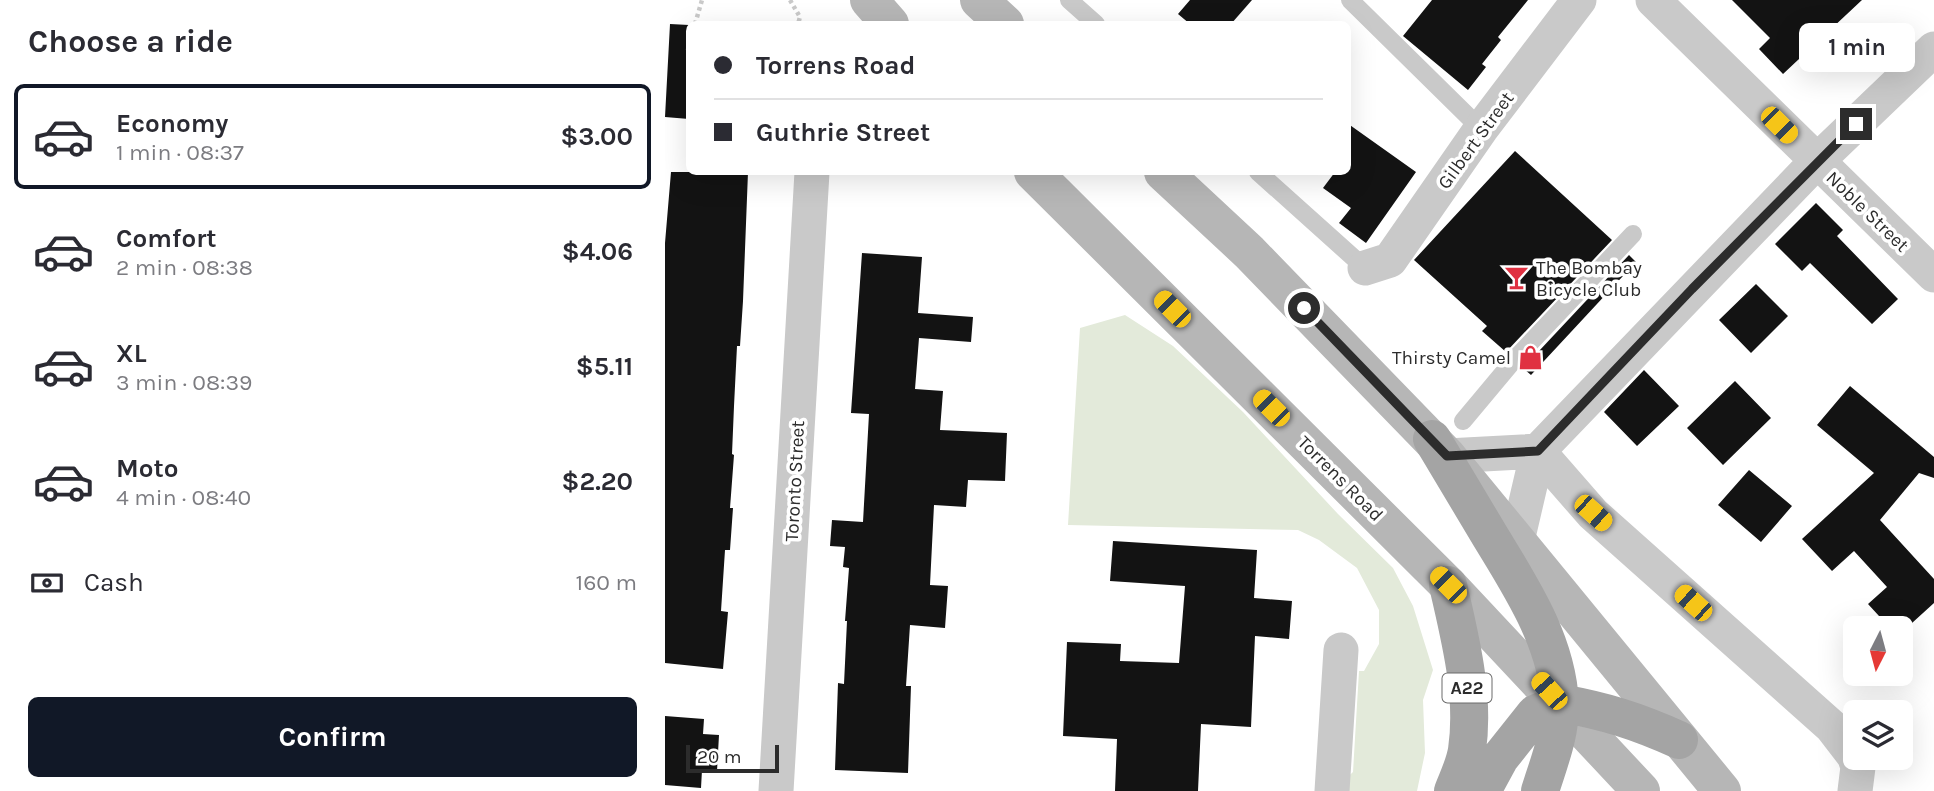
<!DOCTYPE html>
<html lang="en">
<head>
<meta charset="utf-8">
<style>
  :root { --surface:#fff; --page:#f7f7f7; --text:#2b2b33; --muted:#7c7c81; --line:#e1e1e2; --accent:#111827 }
  body { margin:0; font-family:Karla,sans-serif; background:var(--page); color:var(--text); height:100vh; display:flex; flex-direction:column; font-size:26px; white-space:nowrap }
  * { box-sizing:border-box; margin:0 }
  p { font-size:23px; color:var(--muted) }
  .icon { flex:none; width:38px; height:38px; fill:none; stroke:currentColor; stroke-width:2; stroke-linecap:round; stroke-linejoin:round }
  .map { position:relative; flex:1; overflow:hidden }
  .drawer { display:flex; flex-direction:column; background:var(--surface); width:665px }
  .drawer>* { flex:none }
  .banner { position:absolute; left:21px; top:21px; width:665px; height:154px; border-radius:10px; box-shadow:0 7px 28px #0002; display:grid; align-content:center; height:154px; padding:0 28px; background:var(--surface) }
  .needle { width:46px; rotate:186deg }
  .fabs { position:absolute; left:1178px; top:616px; display:grid; gap:14px }
  .fabs a { display:grid; place-items:center; width:70px; height:70px; border-radius:10px; background:var(--surface); box-shadow:0 7px 28px #0002; font-size:35px }
  .scale { position:absolute; left:21px; bottom:18px; width:93px; box-sizing:border-box; padding-left:7px; border:4px solid #2c2c2c; border-top:0; font-size:19px; line-height:24px; white-space:nowrap; color:#2c2c2c; -webkit-text-stroke:5px #fff; paint-order:stroke }
  .end { position:absolute; width:32px; height:32px; margin:-16px; border:9px solid #2c2c2c; background:#fff; box-shadow:0 0 0 4px #fff }
  .from { border-radius:50% }
  .bubble { position:absolute; height:49px; border-radius:10px; background:var(--surface); box-shadow:0 7px 28px #0002; font-size:23px; font-weight:700; line-height:49px; text-align:center }
  .car { position:absolute; width:21px; height:42px; margin:-21px -10px; border-radius:9px; box-shadow:0 0 5px 2px #0007; background:linear-gradient(#f5c518 24%,#345 0 40%,#f5c518 0 76%,#345 0 86%,#f5c518 0) }
  .banner b { display:flex; align-items:center; gap:24px; height:66px; font-size:26px }
  .banner b+b { border-top:2px solid var(--line) }
  .banner i { width:18px; height:18px; background:var(--text) }
  ul { padding:0; list-style:none }
  li { display:flex; align-items:center; gap:21px; height:105px; margin:0 14px 10px; padding:0 14px; border:4px solid transparent; border-radius:10px }
  li div { flex:1 }
  li b { display:block; font-size:26px }
  li em { font-style:normal; font-weight:700 }
  li.on { border-color:var(--accent) }
  li>.icon { width:63px; height:63px; stroke-width:1.5 }
  h2 { padding:0 28px; font-size:32px; line-height:84px }
  .pay { display:flex; align-items:center; gap:18px; height:77px; padding:0 28px; font-size:26px }
  .pay p { margin-inline-start:auto }
  .primary-button { display:flex; gap:14px; margin-top:auto; padding:14px 28px }
  .primary-button a { flex:1; height:80px; border-radius:10px; background:var(--accent); color:#fff; font-size:28px; font-weight:700; line-height:80px; text-align:center }
  main { display:flex; flex:1; min-height:0 }
  .map>svg:first-child { display:block }
</style>
</head>
<body>
<main>
<section class="drawer">
<h2>Choose a ride</h2>
<ul>
<li class="on"><svg class="icon" aria-label="car" viewBox="0 0 24 24"><path d="M5 17H2v-5l4-1 3-4h7l3 4 3 1v5h-3M9 17h6M6 11h13"/><circle cx="7" cy="17" r="2"/><circle cx="17" cy="17" r="2"/></svg><div><b>Economy</b><p>1 min · 08:37</p></div><em>$3.00</em></li>
<li><svg class="icon" aria-label="car" viewBox="0 0 24 24"><path d="M5 17H2v-5l4-1 3-4h7l3 4 3 1v5h-3M9 17h6M6 11h13"/><circle cx="7" cy="17" r="2"/><circle cx="17" cy="17" r="2"/></svg><div><b>Comfort</b><p>2 min · 08:38</p></div><em>$4.06</em></li>
<li><svg class="icon" aria-label="car" viewBox="0 0 24 24"><path d="M5 17H2v-5l4-1 3-4h7l3 4 3 1v5h-3M9 17h6M6 11h13"/><circle cx="7" cy="17" r="2"/><circle cx="17" cy="17" r="2"/></svg><div><b>XL</b><p>3 min · 08:39</p></div><em>$5.11</em></li>
<li><svg class="icon" aria-label="car" viewBox="0 0 24 24"><path d="M5 17H2v-5l4-1 3-4h7l3 4 3 1v5h-3M9 17h6M6 11h13"/><circle cx="7" cy="17" r="2"/><circle cx="17" cy="17" r="2"/></svg><div><b>Moto</b><p>4 min · 08:40</p></div><em>$2.20</em></li>
</ul>
<div class="pay"><svg class="icon" aria-label="cash" viewBox="0 0 24 24"><path d="M3 7h18v10H3z"/><circle cx="12" cy="12" r="2"/></svg>Cash<p>160 m</p></div>
<div class="primary-button"><a>Confirm</a></div>
</section>
<div class="map">
<svg width="1269" height="791" viewBox="0 0 1269 791">
  <rect width="100%" height="100%" fill="#fff"/>
  <!-- green -->
  <path fill="#e3eada" d="M 460,315 L 508,346 L 578,412 L 673,514 L 728,568 L 748,606 L 768,670 L 758,700 L 760,753 L 752,791 L 673,791 L 674,785 L 688,772 L 694,671 L 699,671 L 714,644 L 714,610 L 692,568 L 654,540 L 633,530 L 403,525 L 415,328 Z"/>
  <!-- building -->
  <path fill="#131313" d="M 525,0 L 587,0 L 566,24 L 525,24 L 513,14 Z
    M 767,0 L 863,0 L 833,37 L 836,40 L 817,64 L 821,67 L 803,90 L 738,36 Z
    M 1067,0 L 1197,0 L 1118,74 L 1094,49 L 1105,38 Z
    M 5,24 L 24,25 L 24,119 L 0,117 Z
    M 682,123 L 751,172 L 701,243 L 674,223 L 686,208 L 658,188 L 670,172 L 682,172 Z
    M 850,151 L 947,240 L 841,352 L 817,331 L 822,326 L 749,260 Z
    M 6,172 L 83,172 L 78,301 L 75,346 L 72,346 L 69,406 L 67,454 L 69,455 L 65,508 L 68,508 L 65,550 L 60,550 L 56,611 L 63,612 L 58,669 L 0,663 L 0,243 Z
    M 1151,203 L 1178,230 L 1172,236 L 1233,299 L 1207,324 L 1145,263 L 1137,271 L 1110,244 Z
    M 197,253 L 257,257 L 253,313 L 308,317 L 306,342 L 254,338 L 250,389 L 278,391 L 275,430 L 342,433 L 340,481 L 303,480 L 301,507 L 269,505 L 265,585 L 283,586 L 280,628 L 245,625 L 241,686 L 246,686 L 243,773 L 170,770 L 173,683 L 179,684 L 182,621 L 180,621 L 184,568 L 178,567 L 180,547 L 165,546 L 167,520 L 198,522 L 204,414 L 186,413 Z
    M 964,255 L 971,262 L 866,375 L 858,368 Z
    M 1091,284 L 1123,316 L 1086,353 L 1054,320 Z
    M 979,370 L 1014,406 L 972,446 L 939,412 Z
    M 1070,381 L 1106,418 L 1058,465 L 1022,428 Z
    M 1185,386 L 1269,457 L 1269,478 L 1254,473 L 1215,520 L 1269,579 L 1269,603 L 1236,633 L 1236,628 L 1225,628 L 1203,604 L 1222,587 L 1189,551 L 1167,571 L 1137,539 L 1209,473 L 1152,425 Z
    M 1084,470 L 1127,506 L 1096,542 L 1053,505 Z
    M 448,541 L 592,550 L 589,598 L 627,601 L 624,639 L 590,636 L 586,727 L 536,724 L 533,791 L 450,791 L 452,739 L 398,736 L 402,642 L 456,644 L 455,661 L 514,663 L 520,586 L 445,581 Z
    M 0,716 L 39,719 L 38,734 L 54,735 L 52,771 L 37,770 L 36,788 L 0,785 Z"/>
  <g fill="none" stroke-linecap="round" stroke-linejoin="round">
    <!-- path -->
    <path stroke="#c9c9c9" stroke-width="4.5" stroke-dasharray="3.5 3.5" stroke-linecap="butt" d="M 125,0 L 135,17 L 133,24
      M 30,24 L 37,0
      M 23,50 L 24,45"/>
    <!-- lane -->
    <path stroke="#c9c9c9" stroke-width="18" d="M 404,0 L 431,24
      M 685,0 L 816,129
      M 593,172 L 700,268
      M 798,421 L 849,360 L 968,234"/>
    <!-- street -->
    <path stroke="#c9c9c9" stroke-width="35" d="M 988,0 L 1269,275
      M 700,268 L 725,260 L 816,129 L 914,0
      M 873,451 L 928,514 L 1167,727 L 1190,757
      M 782,456 L 873,451
      M 852,541 L 873,451 L 1151,162 L 1269,49
      M 1190,758 L 1193,767 L 1190,791
      M 111,791 L 147,172
      M 667,791 L 676,650"/>
    <!-- secondary -->
    <path stroke="#b6b6b6" stroke-width="38" d="M 204,0 L 225,24
      M 314,0 L 340,24
      M 368,172 L 783,585 L 976,791
      M 498,172 L 584,252 L 782,456 L 1057,791"/>
    <!-- primary -->
    <path stroke="#a4a4a4" stroke-width="38" d="M 767,439 C 786,471 806,504 825,536 C 856,587 892,641 895,703 C 896,733 884,762 875,791
      M 783,585 C 795,638 810,695 802,750 C 800,764 793,778 788,791
      M 895,703 C 940,711 972,721 1014,740
      M 817,791 L 835,758 L 870,714 L 895,703"/>
  </g>
  <g fill="none" stroke-linecap="round" stroke-linejoin="round">
    <!-- route -->
    <path stroke="#2c2c2c" stroke-width="9" d="M 639,308 L 782,456 L 873,451 L 1027,289 L 1191,124"/>
  </g>
  <!-- icons -->
  <defs>
    <symbol id="bar-bare" viewBox="-9 -9 18 18"><path d="M-6-5H6L.8 .8V4.5H3.5V6h-7V4.5H-.8V.8Z" fill="#e03141" stroke="#fff" stroke-width="2.5" paint-order="stroke"/></symbol>
    <symbol id="shop-bare" viewBox="-9 -9 18 18"><path d="M-5-2.5h2.3a2.7 3.5 0 0 1 5.4 0H5L5.5 6h-11ZM-1.5-2.5h3a1.5 2.3 0 0 0-3 0Z" fill="#e03141" stroke="#fff" stroke-width="2.5" paint-order="stroke"/></symbol>
  </defs>
  <g fill-rule="evenodd">
    <use href="#bar-bare" x="834" y="260" width="35" height="35"/>
    <use href="#shop-bare" x="848" y="340" width="35" height="35"/>
  </g>
  <g text-anchor="middle" stroke-width="7" stroke-linejoin="round" paint-order="stroke">
    <!-- shield labels -->
    <rect fill="#fff" stroke="#6b6b6b" stroke-width="2" x="777.5" y="673.5" width="49" height="29" rx="5"/>
    <g font-size="18" font-weight="bold" fill="#2c2c2c">
      <text x="802" y="694">A22</text>
    </g>
    <!-- street labels -->
    <g font-size="19" fill="#2c2c2c" stroke="#fff">
      <text transform="translate(810 140) rotate(-54)" y="7">Gilbert Street</text>
      <text transform="translate(1203 211) rotate(44)" y="7">Noble Street</text>
      <text transform="translate(676 478) rotate(45)" y="7">Torrens Road</text>
      <text transform="translate(129 481) rotate(-87)" y="7">Toronto Street</text>
    </g>
    <!-- poi labels -->
    <g font-size="19" fill="#2c2c2c" stroke="#fff" text-anchor="start">
      <text x="871" y="274">The Bombay<tspan x="871" dy="22">Bicycle Club</tspan></text>
      <text x="846" y="364" text-anchor="end">Thirsty Camel</text>
    </g>
  </g>
</svg>
<div class="fabs">
<a><svg class="needle" viewBox="-14 -14 28 28"><path d="M0-13l5 13h-10z" fill="#e53935"/><path d="M0 13l5-13h-10z" fill="#7c7c81"/></svg></a>
<a><svg class="icon" aria-label="layers" viewBox="0 0 24 24"><path d="M12 4l9 5-9 5-9-5zM3 14l9 5 9-5"/></svg></a>
</div>
<div class="scale">20 m</div>
<i class="end from" style="left:639px;top:308px"></i>
<i class="end" style="left:1191px;top:124px"></i>
<div class="bubble" style="left:1134px;top:23px;width:116px">1 min</div>
<i class="car" style="left:1114px;top:125px;rotate:135deg"></i>
<i class="car" style="left:507px;top:309px;rotate:315deg"></i>
<i class="car" style="left:606px;top:408px;rotate:315deg"></i>
<i class="car" style="left:928px;top:513px;rotate:132deg"></i>
<i class="car" style="left:783px;top:585px;rotate:315deg"></i>
<i class="car" style="left:1028px;top:603px;rotate:312deg"></i>
<i class="car" style="left:884px;top:691px;rotate:318deg"></i>
<div class="banner">
<b><i class="from"></i>Torrens Road</b>
<b><i></i>Guthrie Street</b>
</div>
</div>
</main>
</body>
</html>
